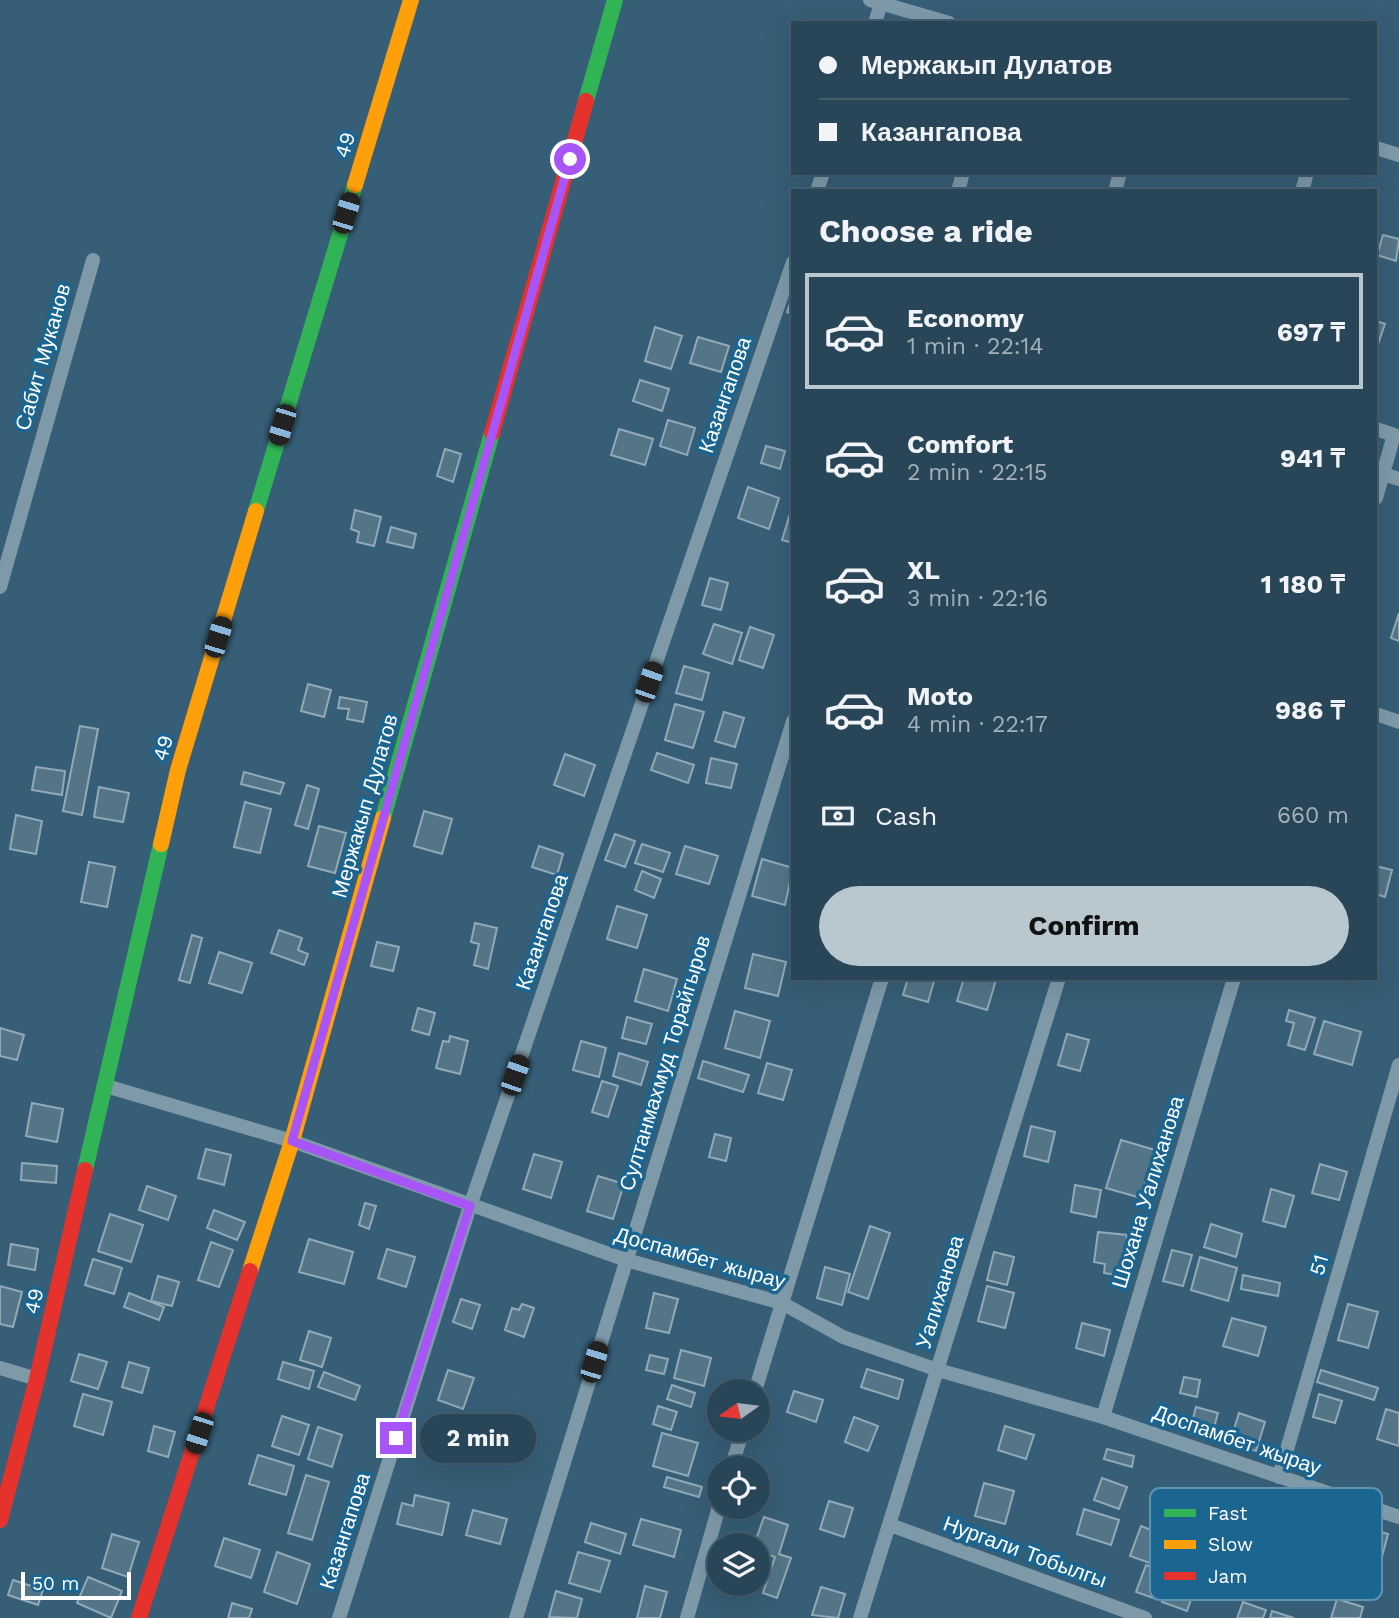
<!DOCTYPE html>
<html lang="en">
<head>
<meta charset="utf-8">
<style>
  :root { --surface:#284658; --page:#304d5e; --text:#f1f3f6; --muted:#a5b1ba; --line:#445e6e; --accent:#b9c7cf }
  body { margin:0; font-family:"Work Sans",sans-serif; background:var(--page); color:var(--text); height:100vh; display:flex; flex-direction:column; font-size:26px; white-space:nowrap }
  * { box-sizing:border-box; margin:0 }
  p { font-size:23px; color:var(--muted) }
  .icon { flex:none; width:38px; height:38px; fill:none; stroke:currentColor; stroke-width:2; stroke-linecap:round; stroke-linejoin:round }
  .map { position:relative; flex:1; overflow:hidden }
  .sheet { position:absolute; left:791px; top:189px; width:586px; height:791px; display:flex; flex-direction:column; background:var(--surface); border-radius:0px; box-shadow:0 7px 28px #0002,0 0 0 2px var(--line) }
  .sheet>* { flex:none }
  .guide { position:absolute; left:791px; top:21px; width:586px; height:154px; border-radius:0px; box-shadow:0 7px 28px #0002,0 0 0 2px var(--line); display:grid; align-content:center; height:154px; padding:0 28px; background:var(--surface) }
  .needle { width:46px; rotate:256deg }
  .controls { position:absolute; left:707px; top:1379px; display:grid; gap:14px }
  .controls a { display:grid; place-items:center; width:63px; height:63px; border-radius:50%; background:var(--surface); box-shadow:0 7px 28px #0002,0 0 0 2px var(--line); font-size:35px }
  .scale { position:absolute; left:21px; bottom:18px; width:110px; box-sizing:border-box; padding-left:7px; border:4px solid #fff; border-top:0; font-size:19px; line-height:24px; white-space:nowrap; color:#fff; -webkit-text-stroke:5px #1b6591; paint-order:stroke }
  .end { position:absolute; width:32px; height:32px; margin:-16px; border:9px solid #a855f7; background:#fff; box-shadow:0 0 0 4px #fff }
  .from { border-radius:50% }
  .bubble { position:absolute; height:49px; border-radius:24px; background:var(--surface); box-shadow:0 7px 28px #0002,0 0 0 2px var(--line); font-size:23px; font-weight:700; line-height:49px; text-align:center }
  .car { position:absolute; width:21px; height:42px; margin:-21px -10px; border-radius:9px; box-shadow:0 0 5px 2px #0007; background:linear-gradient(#222 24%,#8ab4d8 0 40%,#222 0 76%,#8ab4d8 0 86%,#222 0) }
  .guide b { display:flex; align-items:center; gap:24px; height:66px; font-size:26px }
  .guide b+b { border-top:2px solid var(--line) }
  .guide i { width:18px; height:18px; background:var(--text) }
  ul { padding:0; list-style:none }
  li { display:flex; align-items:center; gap:21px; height:116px; margin:0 14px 10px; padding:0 14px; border:4px solid transparent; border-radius:0px }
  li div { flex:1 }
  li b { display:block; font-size:26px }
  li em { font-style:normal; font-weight:700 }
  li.current { border-color:var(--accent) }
  li>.icon { width:63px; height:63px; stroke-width:1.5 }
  h2 { padding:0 28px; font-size:32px; line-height:84px }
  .pay { display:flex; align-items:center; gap:18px; height:77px; padding:0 28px; font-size:26px }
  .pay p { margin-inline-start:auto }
  .cta { display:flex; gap:14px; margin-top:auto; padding:14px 28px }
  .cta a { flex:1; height:80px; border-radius:42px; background:var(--accent); color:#111; font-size:28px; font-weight:700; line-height:80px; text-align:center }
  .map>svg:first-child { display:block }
</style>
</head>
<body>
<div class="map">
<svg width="1399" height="1618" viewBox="0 0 1399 1618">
  <rect width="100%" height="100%" fill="#365e76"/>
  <!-- building -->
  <path fill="#547587" stroke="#92aab7" stroke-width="2" d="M 1383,235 L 1399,239 L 1396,261 L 1377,255 Z
    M 793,295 L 793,314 L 787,312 Z
    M 1376,321 L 1385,324 L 1377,347 L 1376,346 Z
    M 655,327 L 682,336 L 671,369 L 645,361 Z
    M 698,337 L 729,346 L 721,372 L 690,363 Z
    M 640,380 L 669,389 L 662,411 L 633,401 Z
    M 668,420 L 695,428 L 687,455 L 660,446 Z
    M 619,429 L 653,439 L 645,465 L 611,455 Z
    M 766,446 L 785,451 L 780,469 L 761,463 Z
    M 445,449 L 461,454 L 453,482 L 437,476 Z
    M 748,487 L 779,498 L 769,529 L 738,518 Z
    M 792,507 L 793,507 L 793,543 L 782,540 Z
    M 355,510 L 381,517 L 374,546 L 357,542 L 359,532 L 351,529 Z
    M 391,527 L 416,534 L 413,548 L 387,542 Z
    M 710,578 L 728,583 L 721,610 L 702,605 Z
    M 1399,613 L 1399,641 L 1391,638 Z
    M 714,624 L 742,633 L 732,664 L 703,654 Z
    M 750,627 L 774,635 L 763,668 L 739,660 Z
    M 684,666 L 709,673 L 702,700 L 676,693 Z
    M 308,684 L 331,690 L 324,717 L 301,711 Z
    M 340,697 L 367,702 L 363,722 L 347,719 L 349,709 L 338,708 Z
    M 675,704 L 704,712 L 693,748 L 665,740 Z
    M 724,712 L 744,718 L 735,747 L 715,741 Z
    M 80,726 L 98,729 L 82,815 L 63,811 Z
    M 657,753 L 694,765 L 688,783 L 651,770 Z
    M 565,754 L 595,765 L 584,796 L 554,785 Z
    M 711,758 L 737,764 L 731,788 L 706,783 Z
    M 36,767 L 65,771 L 62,795 L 32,790 Z
    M 244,772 L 284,783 L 280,794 L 241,784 Z
    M 307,785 L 319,789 L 308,829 L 295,825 Z
    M 99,787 L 129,793 L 123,822 L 94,817 Z
    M 245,802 L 271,809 L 260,853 L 234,847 Z
    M 424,811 L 452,819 L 442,854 L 414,846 Z
    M 16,815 L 42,821 L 36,854 L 10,849 Z
    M 319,826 L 346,833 L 335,873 L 308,866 Z
    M 615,834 L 635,841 L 625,867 L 605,860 Z
    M 642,844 L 670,853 L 663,872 L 635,863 Z
    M 539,846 L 563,854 L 557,875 L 532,867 Z
    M 685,846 L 718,856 L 709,884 L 676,874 Z
    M 762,859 L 793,868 L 785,905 L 752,896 Z
    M 89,862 L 115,867 L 107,907 L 81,902 Z
    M 1376,866 L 1392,870 L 1385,897 L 1376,894 Z
    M 642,871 L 661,879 L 654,898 L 635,890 Z
    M 617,906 L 647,915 L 637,948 L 607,939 Z
    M 475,923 L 497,928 L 488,969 L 474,965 L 479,944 L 471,942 Z
    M 279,930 L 302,938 L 298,950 L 308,954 L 304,965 L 271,953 Z
    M 192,935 L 202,938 L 190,983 L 179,980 Z
    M 377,942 L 399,947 L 393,971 L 371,966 Z
    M 219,952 L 252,963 L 242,993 L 209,983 Z
    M 753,954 L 786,962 L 778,996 L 745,988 Z
    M 644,969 L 677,979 L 668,1011 L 635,1001 Z
    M 908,978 L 935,978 L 928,1002 L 903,995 Z
    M 964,978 L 996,980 L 987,1010 L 957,1001 Z
    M 418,1008 L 435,1013 L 429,1035 L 412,1030 Z
    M 1289,1010 L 1315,1018 L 1305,1050 L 1288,1045 L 1294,1023 L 1286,1021 Z
    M 735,1011 L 770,1021 L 760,1058 L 725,1048 Z
    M 627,1017 L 652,1024 L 646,1044 L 622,1038 Z
    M 1324,1021 L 1361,1032 L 1352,1065 L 1314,1054 Z
    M 0,1028 L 24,1035 L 17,1060 L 0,1056 Z
    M 1067,1034 L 1089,1040 L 1080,1071 L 1058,1065 Z
    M 450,1036 L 468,1041 L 460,1074 L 436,1068 L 443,1041 L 449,1042 Z
    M 581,1041 L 606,1048 L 599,1077 L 573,1070 Z
    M 619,1053 L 648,1062 L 641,1085 L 613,1076 Z
    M 703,1061 L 749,1075 L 743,1092 L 698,1078 Z
    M 767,1063 L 792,1070 L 783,1100 L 758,1093 Z
    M 602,1081 L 618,1086 L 608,1117 L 592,1112 Z
    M 32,1103 L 63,1109 L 57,1142 L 26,1136 Z
    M 1031,1126 L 1055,1132 L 1048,1162 L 1024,1156 Z
    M 715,1134 L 731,1138 L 726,1161 L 709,1157 Z
    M 1121,1140 L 1155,1150 L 1141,1198 L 1106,1188 Z
    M 206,1149 L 231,1155 L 224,1185 L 198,1178 Z
    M 534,1154 L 562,1162 L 551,1198 L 523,1189 Z
    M 22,1163 L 57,1166 L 56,1183 L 21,1180 Z
    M 1320,1164 L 1347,1172 L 1339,1200 L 1312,1193 Z
    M 598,1176 L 624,1184 L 613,1219 L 587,1211 Z
    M 1075,1185 L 1101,1190 L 1096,1217 L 1071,1212 Z
    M 147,1186 L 176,1196 L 168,1220 L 139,1210 Z
    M 1271,1189 L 1294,1196 L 1285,1227 L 1263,1221 Z
    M 365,1203 L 376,1206 L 369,1229 L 359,1225 Z
    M 214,1210 L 245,1222 L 237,1240 L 207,1228 Z
    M 110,1214 L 143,1225 L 131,1262 L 98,1251 Z
    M 1211,1224 L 1242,1234 L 1236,1257 L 1204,1247 Z
    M 870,1226 L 890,1233 L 868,1299 L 848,1292 Z
    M 1098,1232 L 1127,1235 L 1122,1276 L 1104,1273 L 1105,1264 L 1094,1262 Z
    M 309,1239 L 353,1252 L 344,1284 L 299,1272 Z
    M 211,1242 L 233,1250 L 219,1287 L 198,1280 Z
    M 11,1244 L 38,1249 L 35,1270 L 8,1265 Z
    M 387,1249 L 415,1257 L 406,1287 L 378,1278 Z
    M 1172,1250 L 1192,1255 L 1183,1286 L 1163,1281 Z
    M 994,1252 L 1014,1257 L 1007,1285 L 987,1280 Z
    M 1200,1257 L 1237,1268 L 1228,1301 L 1191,1290 Z
    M 93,1259 L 122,1268 L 114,1294 L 85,1285 Z
    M 825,1267 L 850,1274 L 842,1305 L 817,1298 Z
    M 1243,1275 L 1280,1283 L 1278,1296 L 1241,1289 Z
    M 158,1276 L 179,1282 L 172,1306 L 151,1301 Z
    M 0,1286 L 22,1292 L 13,1327 L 0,1324 Z
    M 987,1286 L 1014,1293 L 1005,1328 L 978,1321 Z
    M 129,1293 L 164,1307 L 159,1320 L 124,1307 Z
    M 654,1293 L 678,1299 L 669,1333 L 646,1328 Z
    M 461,1299 L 480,1305 L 472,1329 L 453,1322 Z
    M 522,1304 L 534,1308 L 524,1337 L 505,1330 L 512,1308 L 519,1310 Z
    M 1348,1304 L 1378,1312 L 1368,1348 L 1338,1340 Z
    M 1232,1318 L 1266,1327 L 1258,1356 L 1223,1346 Z
    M 1082,1323 L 1110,1330 L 1104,1356 L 1076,1348 Z
    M 309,1331 L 331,1338 L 322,1367 L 300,1360 Z
    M 681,1350 L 711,1358 L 704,1386 L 674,1378 Z
    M 79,1354 L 107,1362 L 98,1389 L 71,1381 Z
    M 650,1355 L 668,1359 L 664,1374 L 646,1370 Z
    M 129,1362 L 149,1368 L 142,1393 L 122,1387 Z
    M 283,1362 L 314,1371 L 309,1389 L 278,1379 Z
    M 867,1369 L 903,1380 L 898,1399 L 861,1387 Z
    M 448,1370 L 474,1378 L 463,1409 L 438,1400 Z
    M 1321,1370 L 1378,1388 L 1374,1400 L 1317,1382 Z
    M 324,1372 L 360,1386 L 355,1400 L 318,1387 Z
    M 1184,1377 L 1200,1380 L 1197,1397 L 1180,1393 Z
    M 672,1385 L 695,1393 L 691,1407 L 667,1399 Z
    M 794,1391 L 823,1400 L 816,1422 L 787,1412 Z
    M 83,1394 L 112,1402 L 103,1435 L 74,1426 Z
    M 1319,1394 L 1342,1401 L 1335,1423 L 1313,1417 Z
    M 658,1406 L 677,1412 L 671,1430 L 653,1424 Z
    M 1196,1407 L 1218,1413 L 1211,1439 L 1189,1433 Z
    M 1386,1409 L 1399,1413 L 1399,1446 L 1377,1439 Z
    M 1239,1413 L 1265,1422 L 1256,1451 L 1230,1442 Z
    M 282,1416 L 309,1425 L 299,1455 L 272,1446 Z
    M 854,1417 L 878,1426 L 868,1451 L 845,1442 Z
    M 154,1426 L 175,1432 L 168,1457 L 148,1451 Z
    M 1005,1426 L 1034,1435 L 1026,1459 L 998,1450 Z
    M 318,1427 L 342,1435 L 332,1467 L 308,1459 Z
    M 662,1433 L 698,1443 L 688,1476 L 653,1466 Z
    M 1107,1449 L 1134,1456 L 1132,1467 L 1104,1459 Z
    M 258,1455 L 294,1466 L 286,1495 L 249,1484 Z
    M 306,1475 L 329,1482 L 312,1540 L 288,1533 Z
    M 667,1477 L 702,1487 L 699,1497 L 664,1487 Z
    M 1102,1478 L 1127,1487 L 1119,1509 L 1094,1500 Z
    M 984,1483 L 1014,1491 L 1005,1524 L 975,1516 Z
    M 415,1495 L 449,1503 L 442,1535 L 397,1524 L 402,1503 L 413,1506 Z
    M 829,1501 L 853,1508 L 844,1537 L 820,1529 Z
    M 1084,1509 L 1119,1520 L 1111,1545 L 1077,1534 Z
    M 473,1510 L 507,1519 L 500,1544 L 466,1535 Z
    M 764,1517 L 788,1525 L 779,1554 L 791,1558 L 777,1598 L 763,1593 L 775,1557 L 758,1552 L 758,1545 L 754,1545 Z
    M 641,1519 L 681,1530 L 674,1557 L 633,1545 Z
    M 591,1523 L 626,1534 L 620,1554 L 585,1542 Z
    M 1141,1526 L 1169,1537 L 1158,1566 L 1130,1556 Z
    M 1362,1527 L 1388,1534 L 1378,1572 L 1352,1566 Z
    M 112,1534 L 139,1542 L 128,1577 L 102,1568 Z
    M 224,1538 L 260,1550 L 251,1578 L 215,1566 Z
    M 277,1552 L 310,1564 L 297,1604 L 264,1592 Z
    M 578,1552 L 610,1561 L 600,1592 L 569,1583 Z
    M 1146,1565 L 1165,1572 L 1156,1599 L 1136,1592 Z
    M 1171,1574 L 1197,1582 L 1187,1611 L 1162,1602 Z
    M 88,1577 L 122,1591 L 111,1618 L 77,1603 Z
    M 13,1580 L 43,1590 L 38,1605 L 8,1595 Z
    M 645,1586 L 667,1592 L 660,1618 L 637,1618 Z
    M 821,1587 L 845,1594 L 838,1618 L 812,1615 Z
    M 556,1591 L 582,1599 L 577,1618 L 549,1617 Z
    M 1337,1599 L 1363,1607 L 1360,1618 L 1331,1618 Z
    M 1243,1602 L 1266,1610 L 1263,1618 L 1237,1618 Z
    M 232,1603 L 252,1609 L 249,1618 L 228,1618 Z
    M 1272,1611 L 1294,1618 L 1270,1618 Z"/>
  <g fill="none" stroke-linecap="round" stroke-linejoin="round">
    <!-- street -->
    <path stroke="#7e9aa9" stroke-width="14" d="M 870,0 L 949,23
      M 875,23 L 881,3
      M 1376,148 L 1399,155
      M 817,191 L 823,173
      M 958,191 L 963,173
      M 1115,191 L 1120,173
      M 1302,191 L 1307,173
      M 1376,429 L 1394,435 L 1376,498
      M 1383,474 L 1399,479
      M 0,587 L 93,260
      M 1376,714 L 1399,722
      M 106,1086 L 292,1141 L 626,1260 L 782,1303 L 843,1337 L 938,1370 L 1103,1417 L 1399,1517
      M 0,1368 L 37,1379
      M 755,1391 L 882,978
      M 1103,1417 L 1234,978
      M 731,1468 L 743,1430
      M 1279,1477 L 1399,1065
      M 890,1525 L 1145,1618
      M 339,1618 L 470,1206 L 793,262
      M 516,1618 L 793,721
      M 687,1618 L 719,1507
      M 860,1618 L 1059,978"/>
    <!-- fast -->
    <path stroke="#30b455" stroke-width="16" d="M 586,101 L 615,0
      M 256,511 L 355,185
      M 383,818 L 492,433
      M 85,1170 L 161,844"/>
    <!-- slow -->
    <path stroke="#ff9f0a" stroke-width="16" d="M 355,185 L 411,0
      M 161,844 L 178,770 L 256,511
      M 250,1271 L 292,1141 L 383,818"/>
    <!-- jam -->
    <path stroke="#e5322d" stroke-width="16" d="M 492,433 L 586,101
      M 0,1520 L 37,1379 L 85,1170
      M 139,1618 L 250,1271"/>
  </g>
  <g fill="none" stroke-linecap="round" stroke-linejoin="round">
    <!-- route -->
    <path stroke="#a855f7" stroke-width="9" d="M 396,1438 L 470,1206 L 292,1141 L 570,159"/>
  </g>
  <g text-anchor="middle" stroke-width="7" stroke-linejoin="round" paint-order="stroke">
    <!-- street labels -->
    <g font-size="21" fill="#fff" stroke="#1b6591">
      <text transform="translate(345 145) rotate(-73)" y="7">49</text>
      <text transform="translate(43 357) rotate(-74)" y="7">Сабит Муканов</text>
      <text transform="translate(725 395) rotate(-71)" y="7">Казангапова</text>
      <text transform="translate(163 748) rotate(-74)" y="7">49</text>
      <text transform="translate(365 806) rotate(-74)" y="7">Мержакып Дулатов</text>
      <text transform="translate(542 932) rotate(-71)" y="7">Казангапова</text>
      <text transform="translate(665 1063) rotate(-73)" y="7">Султанмахмуд Торайгыров</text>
      <text transform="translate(1148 1192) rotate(-73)" y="7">Шохана Уалиханова</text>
      <text transform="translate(700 1258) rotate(16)" y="7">Доспамбет жырау</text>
      <text transform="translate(1319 1265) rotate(-74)" y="7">51</text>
      <text transform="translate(940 1292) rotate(-73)" y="7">Уалиханова</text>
      <text transform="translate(34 1301) rotate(-77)" y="7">49</text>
      <text transform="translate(1237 1440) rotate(19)" y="7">Доспамбет жырау</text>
      <text transform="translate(345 1531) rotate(-72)" y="7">Казангапова</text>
      <text transform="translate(1025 1552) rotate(20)" y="7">Нургали Тобылгы</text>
    </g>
  </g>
  <!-- legend -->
  <rect x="1150" y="1488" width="232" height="112" rx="10" fill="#1b6591" stroke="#5f93b2" stroke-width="2"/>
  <rect x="1164" y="1509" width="32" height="8" fill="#30b455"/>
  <rect x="1164" y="1540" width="32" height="9" fill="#ff9f0a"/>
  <rect x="1164" y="1572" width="32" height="8" fill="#e5322d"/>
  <g font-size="19" fill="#fff">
    <text x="1208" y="1520">Fast</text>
    <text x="1208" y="1551">Slow</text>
    <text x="1208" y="1583">Jam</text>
  </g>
</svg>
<div class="controls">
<a><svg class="needle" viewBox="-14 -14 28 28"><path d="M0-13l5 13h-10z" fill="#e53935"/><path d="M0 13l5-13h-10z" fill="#a5b1ba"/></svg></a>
<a><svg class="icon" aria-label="locate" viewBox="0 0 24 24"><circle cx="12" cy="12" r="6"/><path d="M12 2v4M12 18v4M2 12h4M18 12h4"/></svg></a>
<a><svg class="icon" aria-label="layers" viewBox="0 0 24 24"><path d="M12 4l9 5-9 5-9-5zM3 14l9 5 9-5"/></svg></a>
</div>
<div class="scale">50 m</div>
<i class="end from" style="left:570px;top:159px"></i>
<i class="end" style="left:396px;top:1438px"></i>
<div class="bubble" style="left:420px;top:1414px;width:116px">2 min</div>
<i class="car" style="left:346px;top:213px;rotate:17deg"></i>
<i class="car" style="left:282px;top:425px;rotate:197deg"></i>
<i class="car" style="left:218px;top:637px;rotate:17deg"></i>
<i class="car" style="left:649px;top:682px;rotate:19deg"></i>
<i class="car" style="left:515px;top:1075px;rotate:19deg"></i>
<i class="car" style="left:594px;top:1362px;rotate:17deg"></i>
<i class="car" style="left:199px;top:1433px;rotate:198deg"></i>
<div class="guide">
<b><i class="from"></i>Мержакып Дулатов</b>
<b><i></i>Казангапова</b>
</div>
<section class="sheet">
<h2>Choose a ride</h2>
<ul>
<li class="current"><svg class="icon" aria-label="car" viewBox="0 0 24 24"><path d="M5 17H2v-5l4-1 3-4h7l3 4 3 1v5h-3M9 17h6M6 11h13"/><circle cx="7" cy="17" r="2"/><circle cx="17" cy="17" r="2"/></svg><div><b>Economy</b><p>1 min · 22:14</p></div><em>697 ₸</em></li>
<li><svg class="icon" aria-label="car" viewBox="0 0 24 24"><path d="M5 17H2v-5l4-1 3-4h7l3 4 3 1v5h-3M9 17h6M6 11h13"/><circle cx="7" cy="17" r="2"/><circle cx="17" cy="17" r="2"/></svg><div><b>Comfort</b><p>2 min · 22:15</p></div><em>941 ₸</em></li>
<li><svg class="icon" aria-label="car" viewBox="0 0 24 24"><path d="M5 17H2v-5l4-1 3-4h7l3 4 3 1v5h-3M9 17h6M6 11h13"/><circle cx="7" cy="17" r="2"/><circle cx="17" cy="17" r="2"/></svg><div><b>XL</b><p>3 min · 22:16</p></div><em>1 180 ₸</em></li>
<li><svg class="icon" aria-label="car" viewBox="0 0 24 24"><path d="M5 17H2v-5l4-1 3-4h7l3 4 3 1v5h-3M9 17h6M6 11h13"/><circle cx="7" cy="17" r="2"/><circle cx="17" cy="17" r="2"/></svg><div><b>Moto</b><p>4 min · 22:17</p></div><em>986 ₸</em></li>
</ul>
<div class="pay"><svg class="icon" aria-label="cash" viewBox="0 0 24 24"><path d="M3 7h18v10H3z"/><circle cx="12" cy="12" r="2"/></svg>Cash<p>660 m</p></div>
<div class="cta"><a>Confirm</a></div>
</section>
</div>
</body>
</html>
